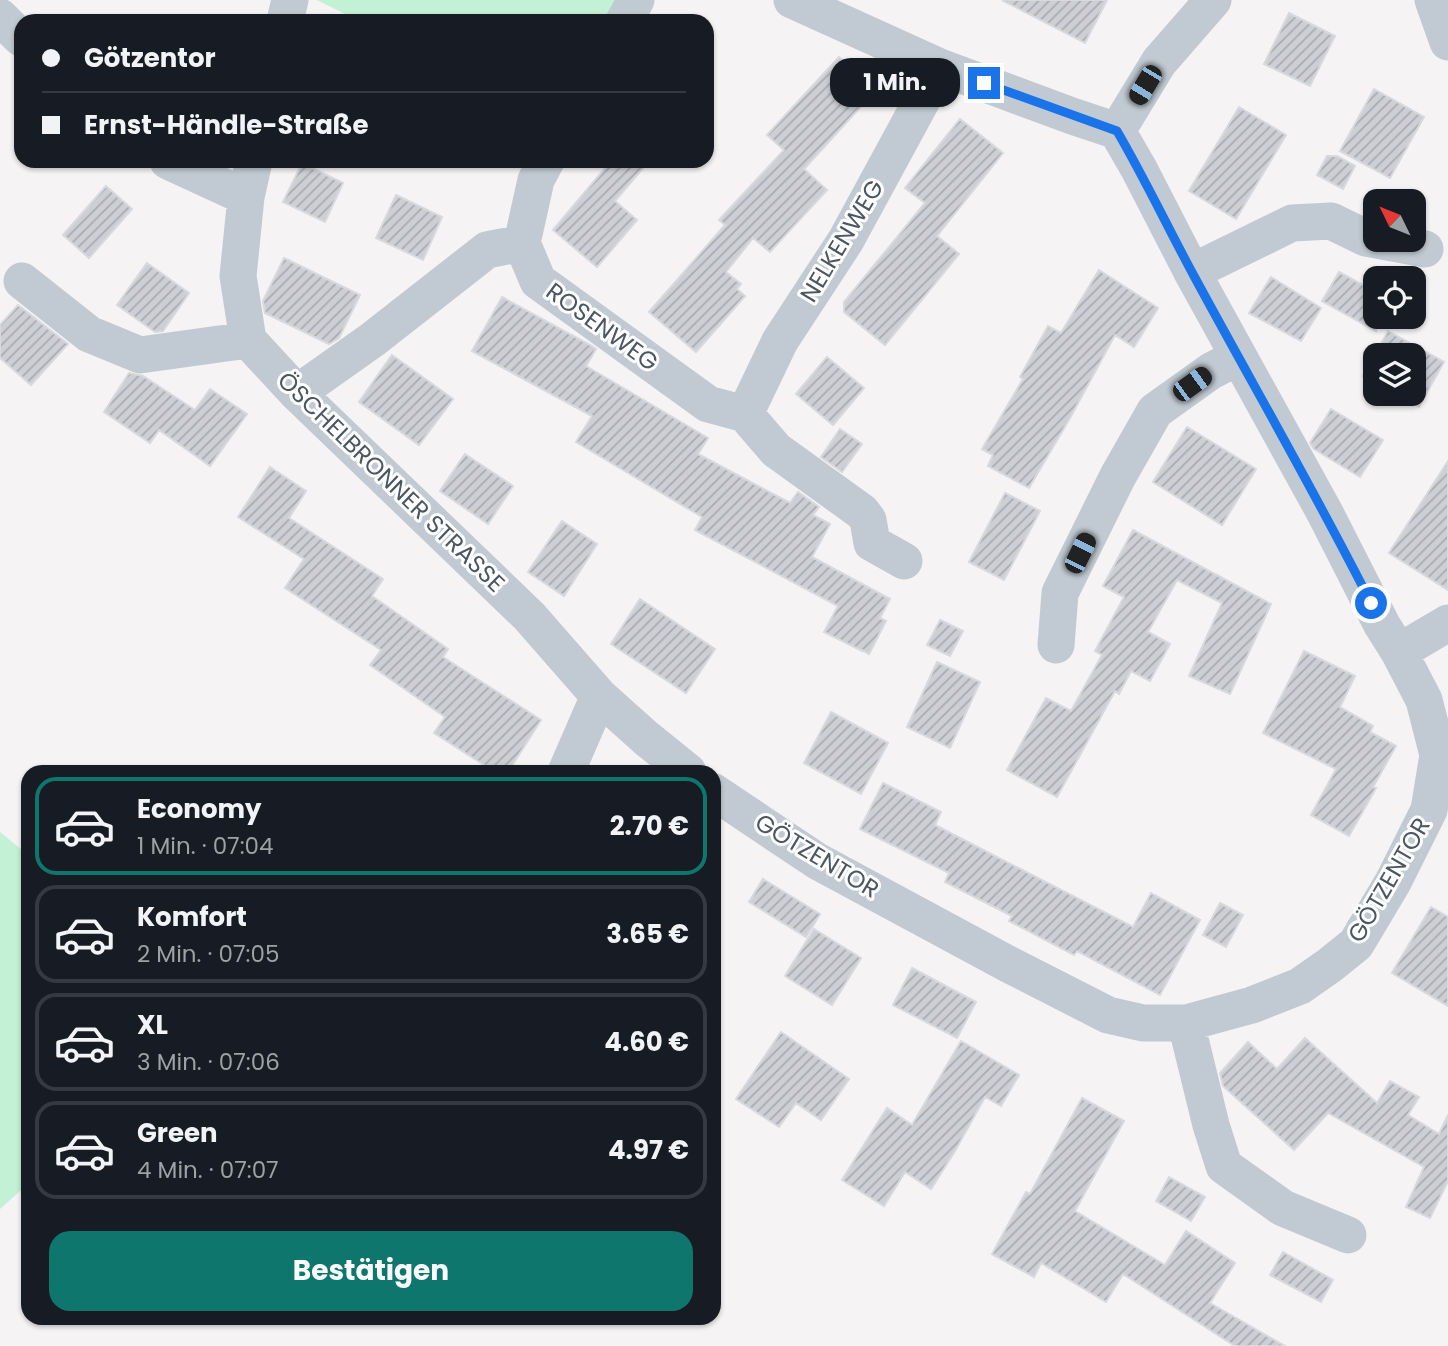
<!DOCTYPE html>
<html lang="de">
<head>
<meta charset="utf-8">
<style>
  :root { --surface:#171b24; --page:#20242c; --text:#f1f3f6; --muted:#9ea1a6; --line:#363941; --accent:#0f766e }
  body { margin:0; font-family:Poppins,sans-serif; background:var(--page); color:var(--text); height:100vh; display:flex; flex-direction:column; font-size:26px; white-space:nowrap }
  * { box-sizing:border-box; margin:0 }
  p { font-size:23px; color:var(--muted) }
  .icon { flex:none; width:38px; height:38px; fill:none; stroke:currentColor; stroke-width:2; stroke-linecap:round; stroke-linejoin:round }
  .map { position:relative; flex:1; overflow:hidden }
  .details { position:absolute; left:21px; top:765px; width:700px; height:560px; display:flex; flex-direction:column; background:var(--surface); border-radius:21px; box-shadow:0 2px 5px #0004 }
  .details>* { flex:none }
  .top-card { position:absolute; left:14px; top:14px; width:700px; height:154px; border-radius:21px; box-shadow:0 2px 5px #0004; display:grid; align-content:center; height:154px; padding:0 28px; background:var(--surface) }
  .needle { width:46px; rotate:313deg }
  .fabs { position:absolute; left:1363px; top:189px; display:grid; gap:14px }
  .fabs a { display:grid; place-items:center; width:63px; height:63px; border-radius:14px; background:var(--surface); box-shadow:0 2px 5px #0004; font-size:35px }
  .end { position:absolute; width:32px; height:32px; margin:-16px; border:9px solid #1a73e8; background:#fff; box-shadow:0 0 0 4px #fff }
  .from { border-radius:50% }
  .bubble { position:absolute; height:49px; border-radius:21px; background:var(--surface); box-shadow:0 2px 5px #0004; font-size:23px; font-weight:700; line-height:49px; text-align:center }
  .car { position:absolute; width:21px; height:42px; margin:-21px -10px; border-radius:9px; box-shadow:0 0 5px 2px #0007; background:linear-gradient(#222 24%,#8ab4d8 0 40%,#222 0 76%,#8ab4d8 0 86%,#222 0) }
  .top-card b { display:flex; align-items:center; gap:24px; height:66px; font-size:26px }
  .top-card b+b { border-top:2px solid var(--line) }
  .top-card i { width:18px; height:18px; background:var(--text) }
  ul { padding:12px 0 0; list-style:none }
  li { display:flex; align-items:center; gap:21px; height:98px; margin:0 14px 10px; padding:0 14px; border:4px solid var(--line); border-radius:21px }
  li div { flex:1 }
  li b { display:block; font-size:26px }
  li em { font-style:normal; font-weight:700 }
  li.current { border-color:var(--accent) }
  li>.icon { width:63px; height:63px; stroke-width:1.5 }
  .action { display:flex; gap:14px; margin-top:auto; padding:14px 28px }
  .action a { flex:1; height:80px; border-radius:21px; background:var(--accent); color:#fff; font-size:28px; font-weight:700; line-height:80px; text-align:center }
  .map>svg:first-child { display:block }
</style>
</head>
<body>
<div class="map">
<svg width="1448" height="1346" viewBox="0 0 1448 1346">
  <defs>
    <pattern id="building-hatch" width="6" height="6" patternUnits="userSpaceOnUse" patternTransform="scale(1.75)"><rect width="6" height="6" fill="#cdcfd5"/><path d="M-1 1l2-2M0 6l6-6M5 7l2-2" fill="none" stroke="#a8abb0"/></pattern>
  </defs>
  <rect width="100%" height="100%" fill="#f5f3f3"/>
  <!-- green -->
  <path fill="#c3f1d5" d="M 317,0 L 620,0 L 609,21 L 359,21 Z
    M 0,832 L 28,855 L 28,1184 L 0,1209 Z"/>
  <!-- building -->
  <path fill="url(#building-hatch)" stroke="#d7d9de" stroke-width="2" d="M 1002,0 L 1107,0 L 1085,43 Z
    M 1289,13 L 1335,36 L 1310,86 L 1264,64 Z
    M 839,57 L 875,91 L 804,169 L 827,190 L 770,252 L 753,238 L 726,272 L 741,284 L 737,289 L 745,296 L 696,352 L 649,312 L 725,225 L 719,220 L 784,150 L 767,135 Z
    M 1374,89 L 1424,117 L 1390,178 L 1340,151 Z
    M 1239,107 L 1286,135 L 1236,219 L 1189,191 Z
    M 960,119 L 1003,153 L 937,236 L 959,254 L 885,345 L 844,312 L 844,302 L 925,203 L 905,188 Z
    M 1327,156 L 1337,156 L 1355,166 L 1343,189 L 1317,175 Z
    M 611,161 L 649,161 L 615,201 L 637,220 L 597,267 L 553,230 Z
    M 302,163 L 343,183 L 325,222 L 283,202 Z
    M 106,186 L 132,209 L 89,258 L 63,235 Z
    M 396,195 L 442,217 L 423,260 L 376,238 Z
    M 284,258 L 360,295 L 339,338 L 329,344 L 265,313 L 263,301 Z
    M 147,263 L 189,293 L 163,331 L 155,332 L 117,305 Z
    M 1099,270 L 1158,308 L 1134,347 L 1115,335 L 1070,418 L 1029,488 L 988,466 L 993,455 L 982,449 L 1023,379 L 1020,377 L 1048,326 L 1061,333 Z
    M 1339,272 L 1376,292 L 1376,331 L 1322,301 Z
    M 1271,277 L 1321,308 L 1301,341 L 1249,313 Z
    M 502,297 L 592,346 L 596,349 L 586,366 L 708,438 L 698,454 L 790,503 L 798,492 L 819,507 L 813,515 L 830,524 L 812,557 L 890,599 L 880,618 L 886,621 L 869,654 L 862,650 L 862,651 L 824,632 L 838,606 L 695,530 L 702,517 L 576,442 L 592,416 L 472,351 Z
    M 18,305 L 68,344 L 31,385 L 0,358 L 0,325 Z
    M 1388,331 L 1444,362 L 1419,407 L 1396,394 L 1414,394 L 1414,355 L 1376,355 L 1376,383 L 1363,376 Z
    M 392,355 L 453,399 L 419,445 L 359,402 Z
    M 827,357 L 864,388 L 833,425 L 796,394 Z
    M 129,373 L 143,376 L 195,410 L 210,389 L 247,414 L 210,466 L 159,430 L 150,443 L 104,412 Z
    M 1331,409 L 1383,440 L 1360,477 L 1314,449 L 1310,443 Z
    M 1187,427 L 1256,469 L 1222,525 L 1153,482 Z
    M 840,429 L 862,444 L 842,472 L 821,457 Z
    M 465,454 L 513,486 L 488,524 L 440,491 Z
    M 1448,461 L 1448,590 L 1389,553 Z
    M 270,467 L 306,491 L 289,518 L 383,579 L 372,596 L 448,649 L 443,657 L 541,720 L 508,772 L 495,772 L 434,733 L 445,717 L 370,665 L 381,650 L 285,588 L 304,559 L 238,517 Z
    M 1005,493 L 1040,511 L 1004,580 L 969,562 Z
    M 562,521 L 597,544 L 564,596 L 528,572 Z
    M 1133,530 L 1271,604 L 1230,694 L 1189,676 L 1222,603 L 1177,580 L 1148,632 L 1170,644 L 1150,681 L 1131,671 L 1119,694 L 1115,691 L 1057,797 L 1007,770 L 1046,698 L 1071,711 L 1102,655 L 1095,651 L 1124,597 L 1103,586 Z
    M 640,599 L 715,649 L 686,693 L 611,644 Z
    M 940,620 L 963,631 L 950,656 L 927,645 Z
    M 1304,651 L 1355,676 L 1340,707 L 1373,726 L 1370,732 L 1396,746 L 1373,787 L 1376,788 L 1349,836 L 1311,815 L 1336,769 L 1263,733 Z
    M 937,662 L 980,682 L 950,748 L 907,727 Z
    M 831,712 L 888,743 L 861,794 L 804,763 Z
    M 883,783 L 941,812 L 935,825 L 1133,927 L 1151,893 L 1200,920 L 1160,995 L 1077,951 L 1074,955 L 1009,921 L 1012,916 L 945,882 L 949,873 L 860,829 Z
    M 763,879 L 820,914 L 806,937 L 749,902 Z
    M 1220,903 L 1243,915 L 1226,947 L 1203,935 Z
    M 1431,907 L 1448,917 L 1448,1006 L 1392,973 Z
    M 814,929 L 861,958 L 832,1005 L 785,976 Z
    M 912,968 L 976,1002 L 957,1038 L 893,1005 Z
    M 781,1032 L 849,1079 L 821,1120 L 796,1103 L 779,1127 L 736,1099 Z
    M 1305,1038 L 1377,1103 L 1390,1081 L 1419,1097 L 1408,1115 L 1439,1134 L 1448,1115 L 1448,1181 L 1430,1218 L 1406,1207 L 1424,1167 L 1328,1113 L 1294,1150 L 1223,1086 L 1220,1073 L 1248,1042 L 1277,1069 Z
    M 961,1041 L 1019,1075 L 1001,1106 L 985,1097 L 955,1151 L 931,1189 L 905,1172 L 884,1206 L 842,1180 L 887,1108 L 912,1125 Z
    M 1082,1098 L 1124,1121 L 1075,1211 L 1165,1265 L 1186,1231 L 1235,1263 L 1210,1303 L 1285,1346 L 1235,1346 L 1123,1274 L 1106,1302 L 1041,1263 L 1034,1277 L 992,1254 L 1026,1192 L 1030,1194 Z
    M 1169,1177 L 1205,1197 L 1191,1221 L 1156,1201 Z
    M 1283,1252 L 1333,1280 L 1321,1302 L 1270,1275 Z"/>
  <g fill="none" stroke-linecap="round" stroke-linejoin="round">
    <!-- minor -->
    <path stroke="#c1cad2" stroke-width="37" d="M 792,0 L 940,67 L 1072,116 L 1117,131
      M 1433,0 L 1448,42
      M 0,17 L 21,38
      M 285,21 L 290,0
      M 624,21 L 636,0
      M 1117,131 L 1159,62 L 1213,0
      M 168,161 L 246,197
      M 254,161 L 246,197 L 238,276 L 248,340 L 297,393 L 529,616 L 599,696 L 646,738 L 688,772
      M 522,243 L 536,180 L 546,161
      M 1192,272 L 1292,223 L 1331,221 L 1366,238 L 1425,249
      M 22,281 L 89,334 L 140,355 L 248,340
      M 297,393 L 372,340 L 487,250 L 522,243 L 538,281 L 708,404 L 745,414 L 776,450 L 862,512 L 868,520 L 872,543 L 904,561
      M 745,414 L 780,341 L 846,240 L 940,67
      M 1056,645 L 1060,593 L 1118,476 L 1155,411 L 1211,371 L 1238,357
      M 1399,652 L 1448,623
      M 566,772 L 599,696
      M 714,792 L 817,861 L 1008,964 L 1108,1015 L 1143,1023 L 1186,1023 L 1252,1005 L 1300,986 L 1330,965 L 1356,944 L 1393,882 L 1429,810 L 1438,755 L 1424,700 L 1399,652 L 1382,625 L 1325,513 L 1192,272 L 1139,169 L 1117,131
      M 1186,1023 L 1211,1125 L 1224,1166 L 1283,1208 L 1348,1235"/>
  </g>
  <g fill="none" stroke-linecap="round" stroke-linejoin="round">
    <!-- route -->
    <path stroke="#1a73e8" stroke-width="9" d="M 984,83 L 1117,131 C 1145,179 1168,228 1194,276 C 1253,385 1315,492 1371,603"/>
  </g>
  <g text-anchor="middle" stroke-width="6" stroke-linejoin="round" paint-order="stroke">
    <!-- street labels -->
    <g font-size="24" fill="#4a5661" stroke="#fff">
      <text transform="translate(842 241) rotate(-59)" y="8">NELKENWEG</text>
      <text transform="translate(602 327) rotate(36)" y="8">ROSENWEG</text>
      <text transform="translate(391 482) rotate(44)" y="8">ÖSCHELBRONNER STRASSE</text>
      <text transform="translate(817 856) rotate(31)" y="8">GÖTZENTOR</text>
      <text transform="translate(1389 880) rotate(-60)" y="8">GÖTZENTOR</text>
    </g>
  </g>
</svg>
<div class="fabs">
<a><svg class="needle" viewBox="-14 -14 28 28"><path d="M0-13l5 13h-10z" fill="#e53935"/><path d="M0 13l5-13h-10z" fill="#9ea1a6"/></svg></a>
<a><svg class="icon" aria-label="locate" viewBox="0 0 24 24"><circle cx="12" cy="12" r="6"/><path d="M12 2v4M12 18v4M2 12h4M18 12h4"/></svg></a>
<a><svg class="icon" aria-label="layers" viewBox="0 0 24 24"><path d="M12 4l9 5-9 5-9-5zM3 14l9 5 9-5"/></svg></a>
</div>
<i class="end from" style="left:1371px;top:603px"></i>
<i class="end" style="left:984px;top:83px"></i>
<div class="bubble" style="left:830px;top:58px;width:130px">1 Min.</div>
<i class="car" style="left:1145px;top:85px;rotate:211deg"></i>
<i class="car" style="left:1192px;top:384px;rotate:54deg"></i>
<i class="car" style="left:1080px;top:553px;rotate:26deg"></i>
<div class="top-card">
<b><i class="from"></i>Götzentor</b>
<b><i></i>Ernst-Händle-Straße</b>
</div>
<section class="details">
<ul>
<li class="current"><svg class="icon" aria-label="car" viewBox="0 0 24 24"><path d="M5 17H2v-5l4-1 3-4h7l3 4 3 1v5h-3M9 17h6M6 11h13"/><circle cx="7" cy="17" r="2"/><circle cx="17" cy="17" r="2"/></svg><div><b>Economy</b><p>1 Min. · 07:04</p></div><em>2.70 €</em></li>
<li><svg class="icon" aria-label="car" viewBox="0 0 24 24"><path d="M5 17H2v-5l4-1 3-4h7l3 4 3 1v5h-3M9 17h6M6 11h13"/><circle cx="7" cy="17" r="2"/><circle cx="17" cy="17" r="2"/></svg><div><b>Komfort</b><p>2 Min. · 07:05</p></div><em>3.65 €</em></li>
<li><svg class="icon" aria-label="car" viewBox="0 0 24 24"><path d="M5 17H2v-5l4-1 3-4h7l3 4 3 1v5h-3M9 17h6M6 11h13"/><circle cx="7" cy="17" r="2"/><circle cx="17" cy="17" r="2"/></svg><div><b>XL</b><p>3 Min. · 07:06</p></div><em>4.60 €</em></li>
<li><svg class="icon" aria-label="car" viewBox="0 0 24 24"><path d="M5 17H2v-5l4-1 3-4h7l3 4 3 1v5h-3M9 17h6M6 11h13"/><circle cx="7" cy="17" r="2"/><circle cx="17" cy="17" r="2"/></svg><div><b>Green</b><p>4 Min. · 07:07</p></div><em>4.97 €</em></li>
</ul>
<div class="action"><a>Bestätigen</a></div>
</section>
</div>
</body>
</html>
